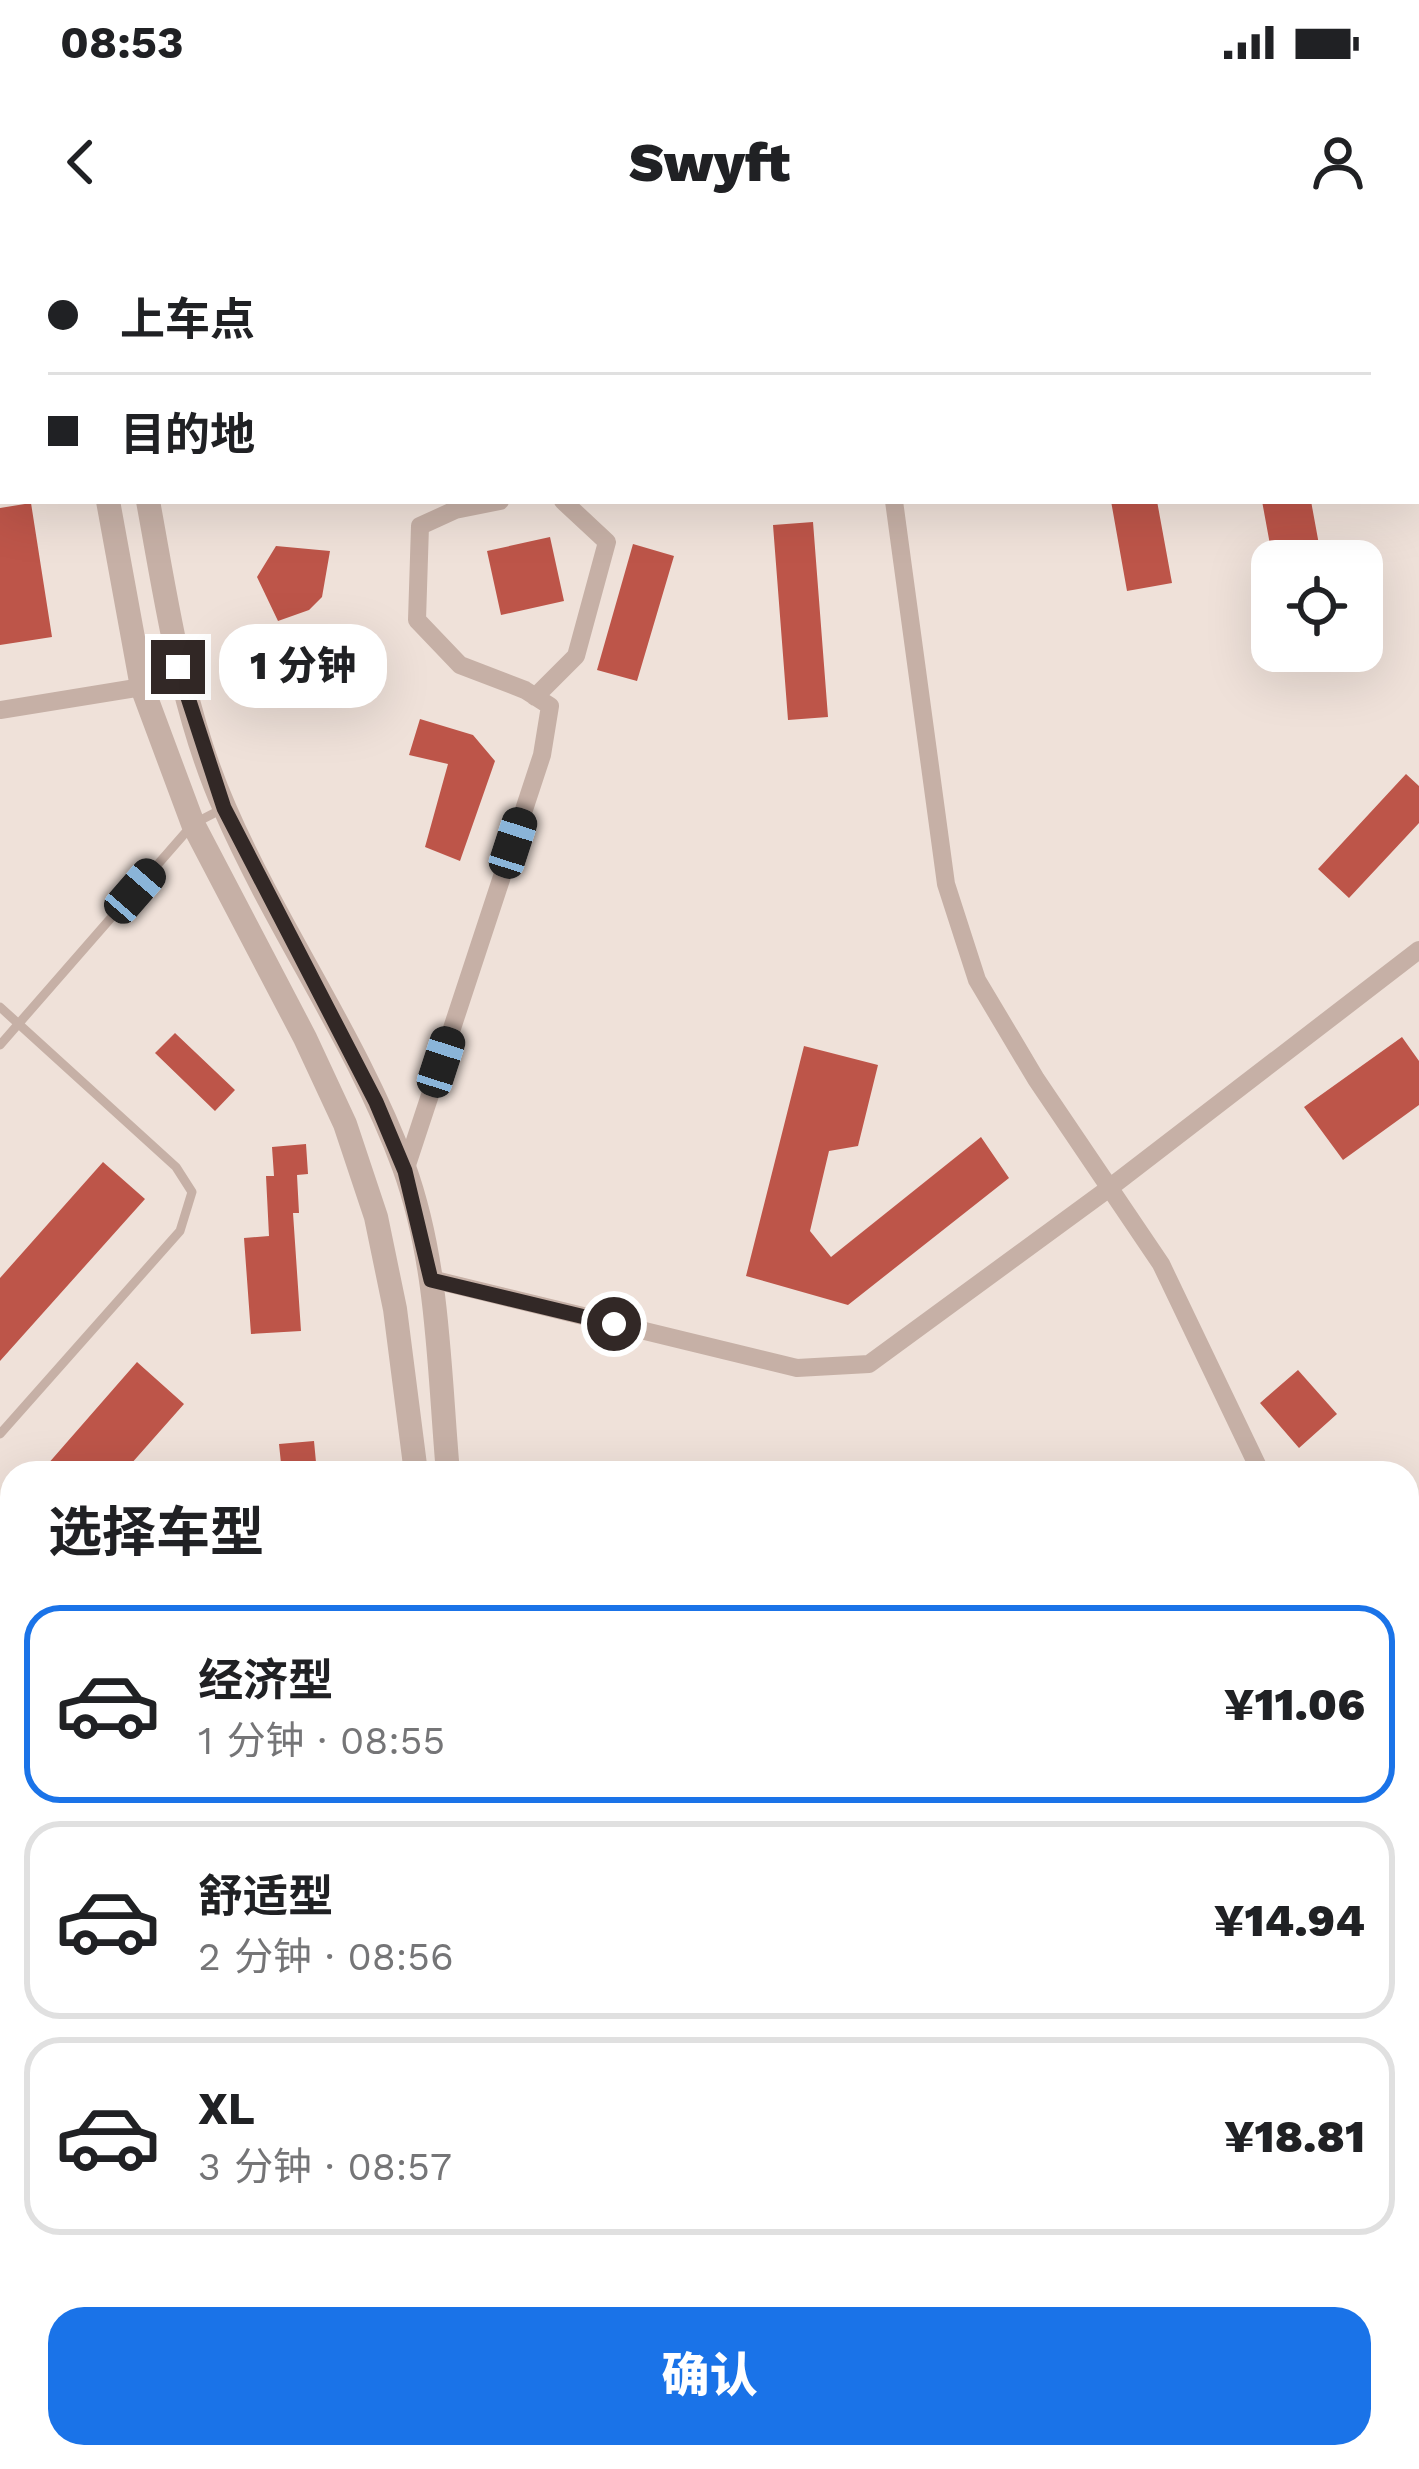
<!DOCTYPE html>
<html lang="zh">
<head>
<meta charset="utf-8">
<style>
  :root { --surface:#fff; --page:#f2f2f2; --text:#202124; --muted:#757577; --line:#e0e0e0; --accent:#1a73e8 }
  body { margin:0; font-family:"Work Sans","Noto Sans SC",sans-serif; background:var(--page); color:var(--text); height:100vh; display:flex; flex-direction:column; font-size:45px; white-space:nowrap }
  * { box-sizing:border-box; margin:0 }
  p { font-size:39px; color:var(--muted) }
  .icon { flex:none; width:66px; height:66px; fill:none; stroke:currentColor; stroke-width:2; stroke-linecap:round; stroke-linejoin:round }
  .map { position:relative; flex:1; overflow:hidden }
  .sheet { position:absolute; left:0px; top:1221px; width:1419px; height:1008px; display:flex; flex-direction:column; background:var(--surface); border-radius:36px 36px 0 0; box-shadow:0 12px 48px #0002 }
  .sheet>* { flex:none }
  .hud { position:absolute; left:0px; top:0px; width:1419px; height:264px; box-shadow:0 12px 48px #0002; display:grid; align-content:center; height:264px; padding:0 48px; background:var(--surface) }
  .fabs { position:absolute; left:1251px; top:300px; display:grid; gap:24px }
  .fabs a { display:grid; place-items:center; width:132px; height:132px; border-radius:24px; background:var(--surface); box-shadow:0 12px 48px #0002; font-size:60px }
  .end { position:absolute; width:54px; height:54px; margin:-27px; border:15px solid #322826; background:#fff; box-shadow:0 0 0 6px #fff }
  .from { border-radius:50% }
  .bubble { position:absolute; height:84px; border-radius:36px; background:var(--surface); box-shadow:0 12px 48px #0002; font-size:39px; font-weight:800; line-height:84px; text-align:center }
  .car { position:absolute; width:36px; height:72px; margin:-36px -18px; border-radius:15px; box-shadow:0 0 9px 3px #0007; background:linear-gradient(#222 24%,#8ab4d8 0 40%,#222 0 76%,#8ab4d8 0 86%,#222 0) }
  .hud b { display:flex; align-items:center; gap:42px; height:114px; font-size:45px }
  .hud b+b { border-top:3px solid var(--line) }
  .hud i { width:30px; height:30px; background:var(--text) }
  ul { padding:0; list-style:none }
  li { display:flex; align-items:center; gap:36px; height:198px; margin:0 24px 18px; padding:0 24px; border:6px solid var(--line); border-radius:36px }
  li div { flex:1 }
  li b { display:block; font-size:45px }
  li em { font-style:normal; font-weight:800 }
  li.selected { border-color:var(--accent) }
  li>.icon { width:108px; height:108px; stroke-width:1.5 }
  h2 { padding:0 48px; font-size:54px; line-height:144px }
  .cta { display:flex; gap:24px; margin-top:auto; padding:24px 48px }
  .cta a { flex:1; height:138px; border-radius:36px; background:var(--accent); color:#fff; font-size:48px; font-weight:800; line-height:138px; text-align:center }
  .status { display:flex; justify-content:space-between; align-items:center; height:84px; padding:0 60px; background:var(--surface); direction:ltr }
  .status svg { height:33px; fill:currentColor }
  header { display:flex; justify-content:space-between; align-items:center; height:156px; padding:0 48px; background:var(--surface); font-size:54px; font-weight:800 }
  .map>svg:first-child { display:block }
</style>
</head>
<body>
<div class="status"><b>08:53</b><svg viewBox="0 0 49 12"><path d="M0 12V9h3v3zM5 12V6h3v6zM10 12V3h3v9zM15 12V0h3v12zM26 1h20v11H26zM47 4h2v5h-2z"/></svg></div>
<header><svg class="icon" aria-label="back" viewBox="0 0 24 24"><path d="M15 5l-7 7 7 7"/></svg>Swyft<svg class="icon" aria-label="person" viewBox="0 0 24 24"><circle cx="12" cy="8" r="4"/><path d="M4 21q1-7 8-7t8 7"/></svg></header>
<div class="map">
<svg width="1419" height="2229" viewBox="0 0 1419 2229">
  <rect width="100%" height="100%" fill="#efe1d9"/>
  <!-- building -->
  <path fill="#bd5549" d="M 1111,261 L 1157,261 L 1172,343 L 1127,351 Z
    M 1262,261 L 1311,261 L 1322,321 L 1273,321 Z
    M 31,263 L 52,397 L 0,405 L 0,268 Z
    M 813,282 L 828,477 L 788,480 L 773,285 Z
    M 550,297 L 564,361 L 501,375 L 487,311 Z
    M 633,304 L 674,316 L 637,441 L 597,430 Z
    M 276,306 L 330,311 L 322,357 L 309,370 L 278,381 L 257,337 Z
    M 420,479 L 473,495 L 495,521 L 460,621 L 425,607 L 448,524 L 409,515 Z
    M 1406,534 L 1419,546 L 1419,583 L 1349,658 L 1318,629 Z
    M 175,793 L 235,850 L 215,871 L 155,813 Z
    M 1402,797 L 1419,821 L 1419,865 L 1343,920 L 1304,867 Z
    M 804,806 L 878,825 L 858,906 L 829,911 L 810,991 L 831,1017 L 981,897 L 1009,938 L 848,1065 L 746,1036 Z
    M 306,904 L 308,934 L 297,935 L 299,973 L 293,973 L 301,1091 L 251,1094 L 244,998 L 269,996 L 266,936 L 274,936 L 272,907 Z
    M 103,922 L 145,959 L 0,1121 L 0,1038 Z
    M 137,1122 L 184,1164 L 123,1233 L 40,1233 Z
    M 1298,1130 L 1337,1174 L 1299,1208 L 1260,1163 Z
    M 314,1201 L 317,1233 L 282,1233 L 279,1204 Z"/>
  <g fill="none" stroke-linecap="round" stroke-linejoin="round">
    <!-- service -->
    <path stroke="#c6b0a6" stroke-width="9" d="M 0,767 L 176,927 L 192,952 L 180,991 L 0,1194
      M 0,805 L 193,584 L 224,568"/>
    <!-- minor -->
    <path stroke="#c6b0a6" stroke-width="18" d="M 861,0 L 861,3
      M 1318,0 L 1318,3
      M 894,261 L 946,644 L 977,740 L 1036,839 L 1161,1024 L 1261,1233
      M 535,457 L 576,416 L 607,302 L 563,261
      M 0,470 L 142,447
      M 405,931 L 542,515 L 550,466 L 525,450 L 460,425 L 417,380 L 420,286 L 455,270 L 500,261
      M 431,1039 L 797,1128 L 869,1124 L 1108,949 L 1419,710
      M 1407,1515 L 1419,1511
      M 1407,1535 L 1419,1560
      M 0,1982 L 12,1987"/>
    <!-- tertiary -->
    <path stroke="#c6b0a6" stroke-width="24" d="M 70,0 L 71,3
      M 111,0 L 112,3
      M 137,0 L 140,3
      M 175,0 L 178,3
      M 1416,32 L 1419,32
      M 1416,57 L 1419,57
      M 108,261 L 142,447 L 193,584 L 305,798 L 345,884 L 376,977 L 395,1069 L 416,1233
      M 148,261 C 167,364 182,472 225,569 C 278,691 358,802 404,927 C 439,1024 439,1132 448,1233
      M 231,2229 L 234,2217
      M 271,2229 L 273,2217"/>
    <!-- secondary -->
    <path stroke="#997f78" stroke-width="27" d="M 1407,2129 L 1419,2125
      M 1407,2167 L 1419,2164
      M 972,2229 L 1024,2217
      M 1138,2229 L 1190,2217"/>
  </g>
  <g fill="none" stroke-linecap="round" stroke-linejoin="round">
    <!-- route -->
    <path stroke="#322826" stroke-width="15" d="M 178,427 L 224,568 L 376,862 L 405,931 L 431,1040 L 614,1084"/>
  </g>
</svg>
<div class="fabs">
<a><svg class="icon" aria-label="locate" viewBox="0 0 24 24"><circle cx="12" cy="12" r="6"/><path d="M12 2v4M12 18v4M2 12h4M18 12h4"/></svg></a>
</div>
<i class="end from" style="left:614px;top:1084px"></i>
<i class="end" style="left:178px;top:427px"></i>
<div class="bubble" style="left:219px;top:384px;width:168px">1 分钟</div>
<i class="car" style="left:513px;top:603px;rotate:18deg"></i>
<i class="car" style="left:135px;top:651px;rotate:41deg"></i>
<i class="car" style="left:441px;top:822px;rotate:18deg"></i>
<div class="hud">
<b><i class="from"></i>上车点</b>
<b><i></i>目的地</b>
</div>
<section class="sheet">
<h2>选择车型</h2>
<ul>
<li class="selected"><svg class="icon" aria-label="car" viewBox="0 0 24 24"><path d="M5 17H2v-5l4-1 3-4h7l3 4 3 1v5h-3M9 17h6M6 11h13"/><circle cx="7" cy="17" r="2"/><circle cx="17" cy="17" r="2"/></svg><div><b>经济型</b><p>1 分钟 · 08:55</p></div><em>¥11.06</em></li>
<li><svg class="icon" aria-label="car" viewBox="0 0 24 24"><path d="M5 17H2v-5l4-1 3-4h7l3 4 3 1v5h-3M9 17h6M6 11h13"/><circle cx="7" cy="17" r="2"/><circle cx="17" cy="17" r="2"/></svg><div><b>舒适型</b><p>2 分钟 · 08:56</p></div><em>¥14.94</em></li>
<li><svg class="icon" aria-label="car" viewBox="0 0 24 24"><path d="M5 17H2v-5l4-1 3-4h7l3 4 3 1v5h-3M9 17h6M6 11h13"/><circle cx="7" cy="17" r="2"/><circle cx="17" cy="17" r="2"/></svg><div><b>XL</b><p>3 分钟 · 08:57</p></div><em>¥18.81</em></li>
</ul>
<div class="cta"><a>确认</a></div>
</section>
</div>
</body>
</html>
